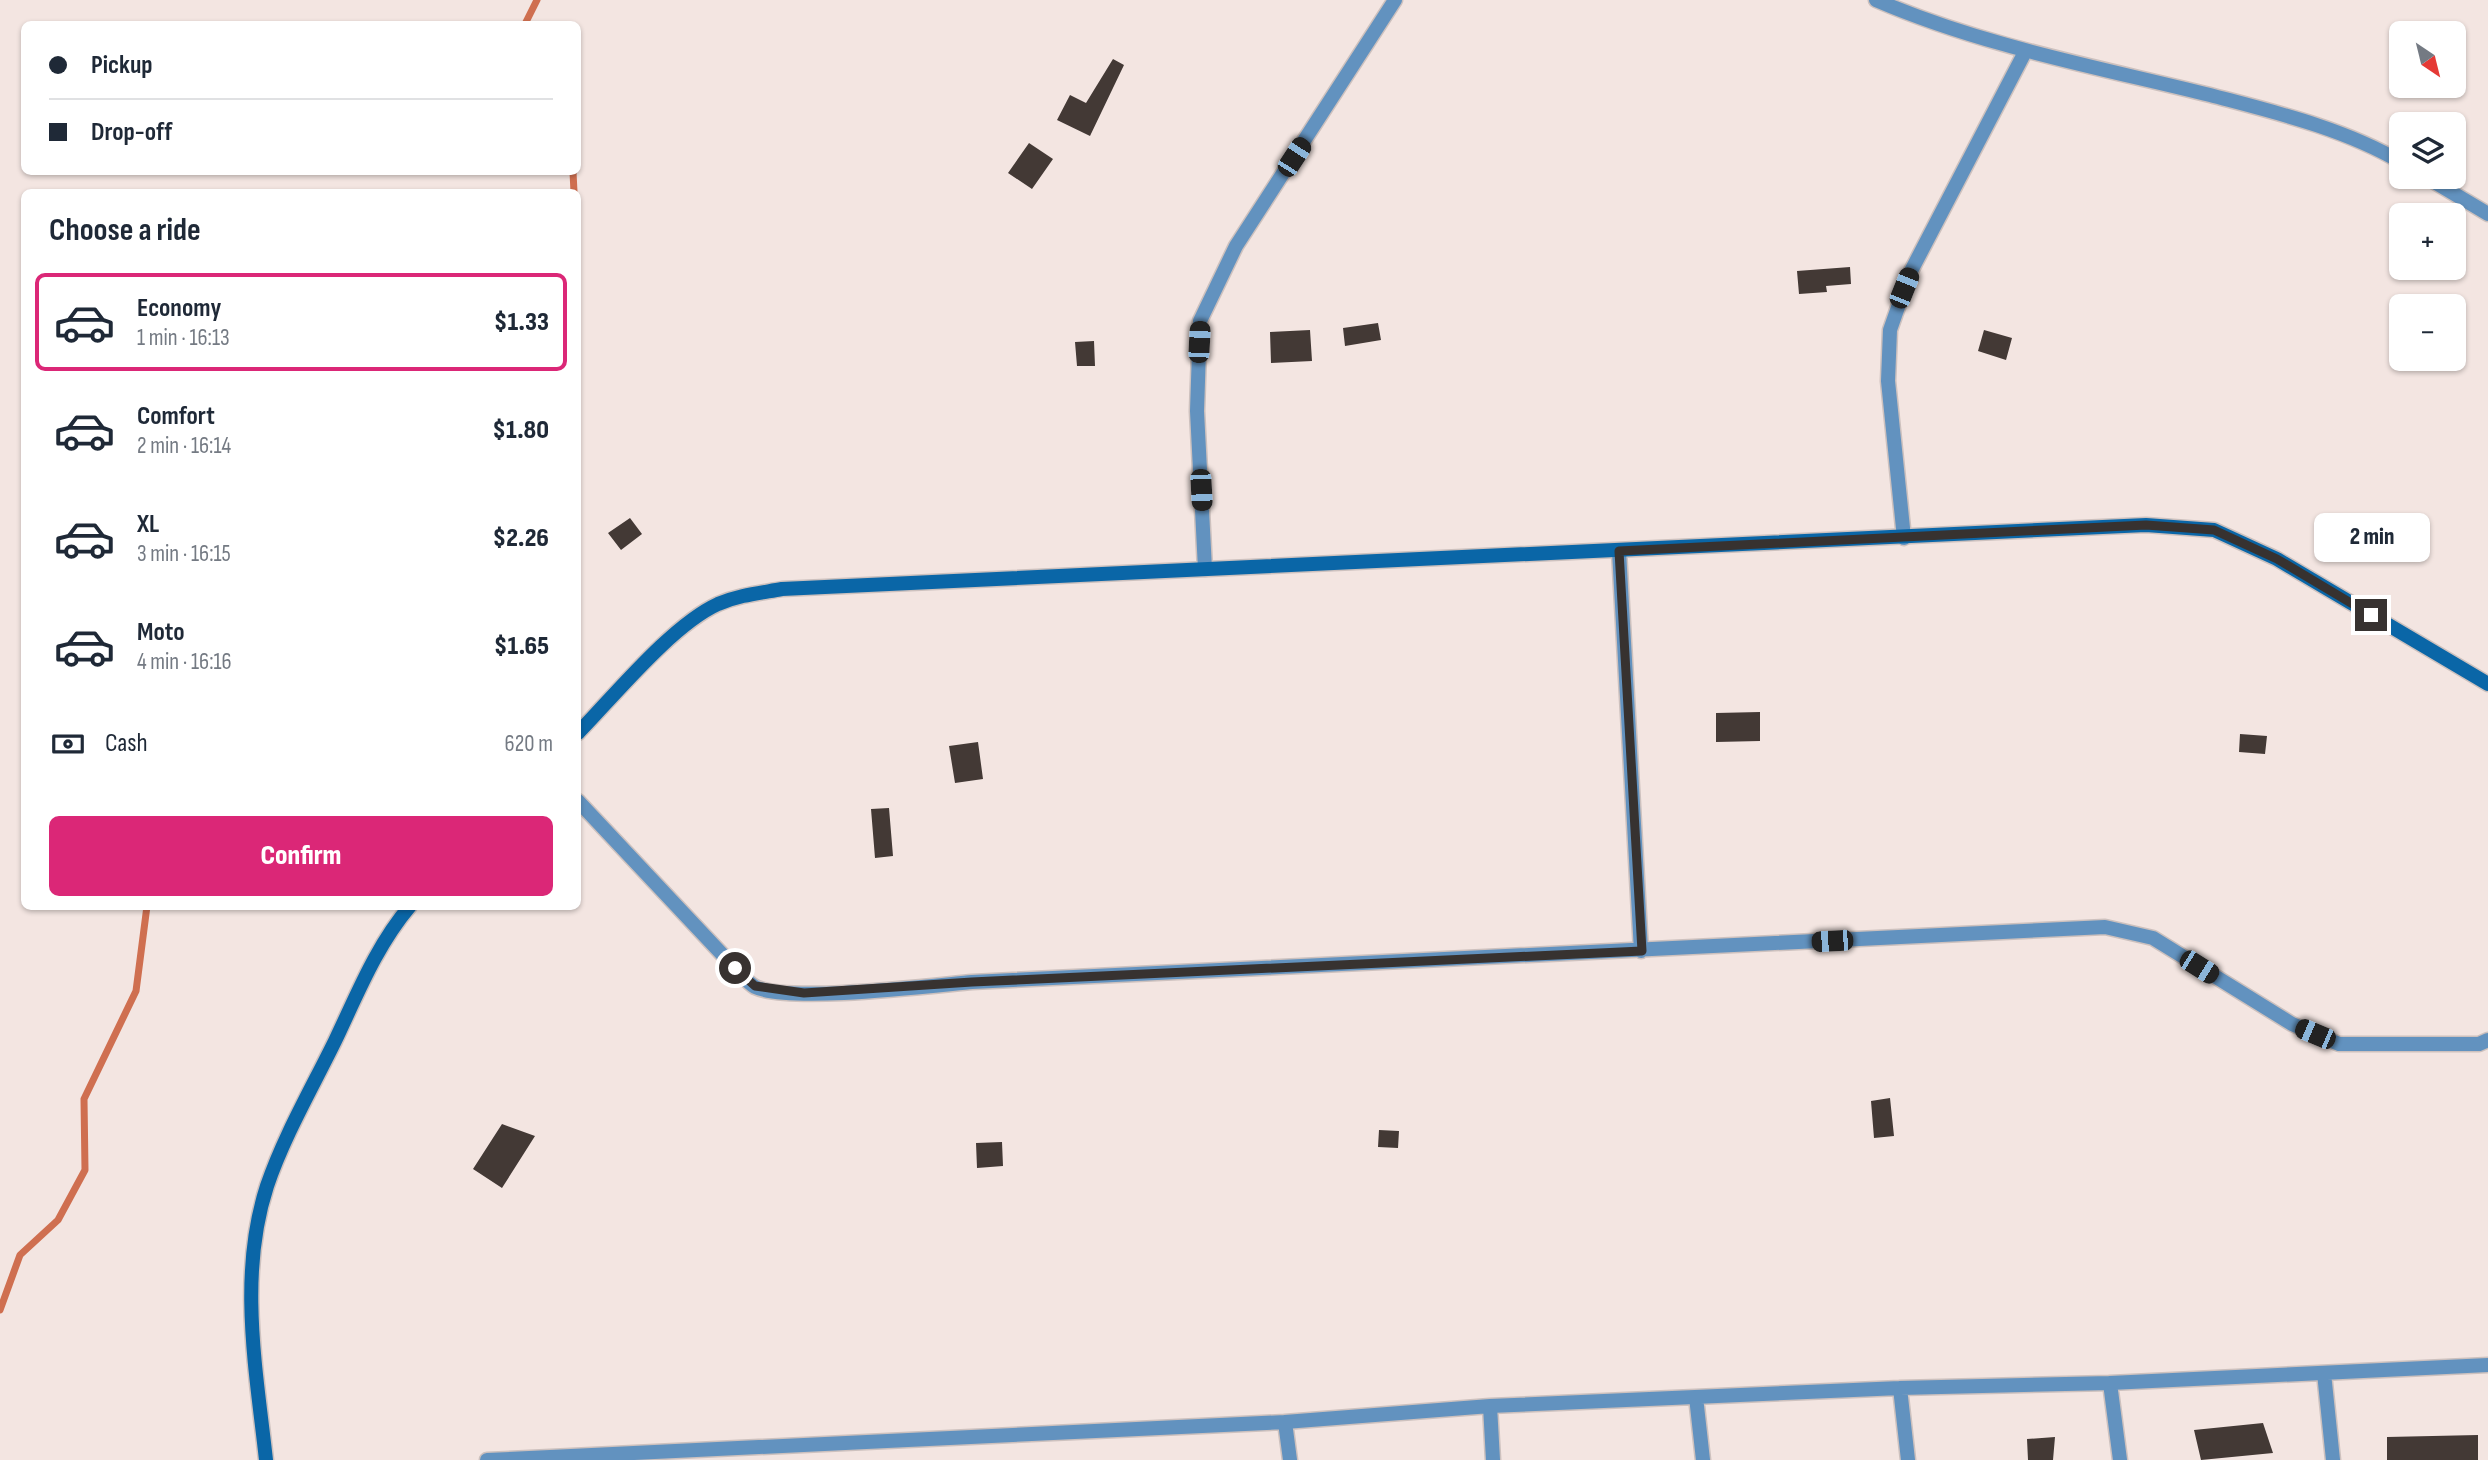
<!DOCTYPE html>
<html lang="en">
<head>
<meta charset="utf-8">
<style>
  :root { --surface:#fff; --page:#f6f6f7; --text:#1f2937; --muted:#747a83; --line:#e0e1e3; --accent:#db2777 }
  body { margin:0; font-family:"Sofia Sans Condensed",sans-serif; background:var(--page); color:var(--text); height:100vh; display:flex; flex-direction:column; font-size:26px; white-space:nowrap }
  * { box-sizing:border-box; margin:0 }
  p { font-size:23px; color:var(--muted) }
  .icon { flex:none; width:38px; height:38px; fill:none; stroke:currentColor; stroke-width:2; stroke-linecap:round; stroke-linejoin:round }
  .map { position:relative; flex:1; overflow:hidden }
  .side { position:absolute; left:21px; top:189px; width:560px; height:721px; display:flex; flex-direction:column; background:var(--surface); border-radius:10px; box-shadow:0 2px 5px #0004 }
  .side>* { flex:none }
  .banner { position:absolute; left:21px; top:21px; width:560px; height:154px; border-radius:10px; box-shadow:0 2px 5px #0004; display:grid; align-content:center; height:154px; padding:0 28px; background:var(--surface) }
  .needle { width:46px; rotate:145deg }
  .fabs { position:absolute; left:2389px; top:21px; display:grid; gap:14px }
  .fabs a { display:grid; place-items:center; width:77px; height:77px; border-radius:10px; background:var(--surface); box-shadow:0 2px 5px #0004; font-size:35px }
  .end { position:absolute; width:32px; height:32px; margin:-16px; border:9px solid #373230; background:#fff; box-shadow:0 0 0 4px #fff }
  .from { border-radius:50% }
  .bubble { position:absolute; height:49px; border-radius:10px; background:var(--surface); box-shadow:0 2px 5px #0004; font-size:23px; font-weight:800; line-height:49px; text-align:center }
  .car { position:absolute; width:21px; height:42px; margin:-21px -10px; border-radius:9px; box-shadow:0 0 5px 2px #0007; background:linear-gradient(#222 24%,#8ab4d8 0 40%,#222 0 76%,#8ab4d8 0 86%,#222 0) }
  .banner b { display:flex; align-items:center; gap:24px; height:66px; font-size:26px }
  .banner b+b { border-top:2px solid var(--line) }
  .banner i { width:18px; height:18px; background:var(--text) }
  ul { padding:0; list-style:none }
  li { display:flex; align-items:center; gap:21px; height:98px; margin:0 14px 10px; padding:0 14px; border:4px solid transparent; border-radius:10px }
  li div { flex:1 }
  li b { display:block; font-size:26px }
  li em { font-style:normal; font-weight:800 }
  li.on { border-color:var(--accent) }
  li>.icon { width:63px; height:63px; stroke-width:1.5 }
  h2 { padding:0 28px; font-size:32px; line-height:84px }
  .pay { display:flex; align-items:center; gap:18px; height:77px; padding:0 28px; font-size:26px }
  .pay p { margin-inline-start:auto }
  .cta { display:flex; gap:14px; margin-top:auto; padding:14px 28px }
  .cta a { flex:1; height:80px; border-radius:10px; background:var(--accent); color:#fff; font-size:28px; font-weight:800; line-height:80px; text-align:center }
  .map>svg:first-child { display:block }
</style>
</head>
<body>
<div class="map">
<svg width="2488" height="1460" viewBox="0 0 2488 1460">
  <rect width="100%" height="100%" fill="#f3e5e1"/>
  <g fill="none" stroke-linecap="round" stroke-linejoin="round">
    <!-- stream -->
    <path stroke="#cf6f50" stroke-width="7" d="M 525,24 L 537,0
      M 573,172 L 574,192
      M 0,1310 L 20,1255 L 58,1220 L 85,1170 L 84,1099 L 136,991 L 147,906"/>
  </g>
  <!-- building -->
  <path fill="#433935" d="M 1113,59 L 1124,65 L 1090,136 L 1057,120 L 1070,95 L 1086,103 Z
    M 1029,143 L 1053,159 L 1032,189 L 1008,173 Z
    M 1850,267 L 1851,284 L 1826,286 L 1827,292 L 1799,294 L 1797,271 Z
    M 1378,323 L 1381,340 L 1345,346 L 1343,328 Z
    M 1310,330 L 1312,361 L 1271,363 L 1270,332 Z
    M 1984,330 L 2012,338 L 2006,360 L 1978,351 Z
    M 1094,341 L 1095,366 L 1077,366 L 1075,342 Z
    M 630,518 L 642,534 L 621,550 L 608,533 Z
    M 1760,712 L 1760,741 L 1716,742 L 1716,713 Z
    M 2240,734 L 2267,736 L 2265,754 L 2239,752 Z
    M 978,742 L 983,779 L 955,783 L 949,746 Z
    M 889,808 L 893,856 L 875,858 L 871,809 Z
    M 1890,1098 L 1894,1136 L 1874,1138 L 1871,1101 Z
    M 502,1124 L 535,1136 L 502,1188 L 473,1169 Z
    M 1379,1130 L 1399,1131 L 1398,1148 L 1378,1147 Z
    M 1002,1142 L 1003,1166 L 977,1168 L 976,1143 Z
    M 2263,1423 L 2273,1453 L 2201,1460 L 2194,1430 Z
    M 2478,1435 L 2478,1460 L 2387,1460 L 2387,1437 Z
    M 2055,1437 L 2053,1460 L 2028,1460 L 2027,1439 Z"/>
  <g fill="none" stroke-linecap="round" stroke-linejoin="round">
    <defs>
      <path id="street" d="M 1876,0 C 1983,46 2097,67 2210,95 C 2274,112 2343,128 2401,162
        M 2426,177 L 2488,214
        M 1904,538 L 1888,381 L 1890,330 L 1910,273 L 2025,52
        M 1619,551 L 1641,951
        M 1205,569 L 1197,411 L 1200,321 L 1236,246 L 1395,0
        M 578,801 L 735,968 C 741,974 748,983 755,987 C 789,1003 929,986 972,982 L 2105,927 L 2153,938 L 2292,1024 L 2339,1044 L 2479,1044 L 2488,1040
        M 2324,1373 L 2333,1460
        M 2110,1383 L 2120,1460
        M 1900,1388 L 1908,1460
        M 1696,1397 L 1703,1460
        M 1490,1406 L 1493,1460
        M 1285,1422 L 1290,1460
        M 487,1460 L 1285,1422 L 1490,1406 L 1900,1388 L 2110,1383 L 2488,1365"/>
      <path id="secondary" d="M 578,733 C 615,695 672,625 718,604 C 739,595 760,593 782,589 L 2146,525 L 2214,530 L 2277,559 L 2488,684
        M 266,1460 C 256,1369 238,1275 267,1186 C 284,1136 312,1088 335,1041 C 357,995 376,946 410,906"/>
    </defs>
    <!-- street casing -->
    <use href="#street" stroke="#cdc1be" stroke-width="17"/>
    <!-- secondary casing -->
    <use href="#secondary" stroke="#cdc1be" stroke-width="17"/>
    <!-- street -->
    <use href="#street" stroke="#6292bf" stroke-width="14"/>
    <!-- secondary -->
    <use href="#secondary" stroke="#0a66a7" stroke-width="14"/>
  </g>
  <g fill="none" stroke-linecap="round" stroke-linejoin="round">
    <!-- route -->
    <path stroke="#373230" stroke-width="9" d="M 735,968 L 755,986 L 804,993 L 972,982 L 1642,951 L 1619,551 L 2146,525 L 2214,530 L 2277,559 L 2371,615"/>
  </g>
</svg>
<div class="fabs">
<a><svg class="needle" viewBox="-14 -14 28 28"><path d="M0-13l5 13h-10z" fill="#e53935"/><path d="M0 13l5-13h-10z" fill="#747a83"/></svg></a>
<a><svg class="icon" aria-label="layers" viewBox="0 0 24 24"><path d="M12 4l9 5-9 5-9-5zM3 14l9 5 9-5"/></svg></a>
<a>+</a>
<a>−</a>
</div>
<i class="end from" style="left:735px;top:968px"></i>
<i class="end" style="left:2371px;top:615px"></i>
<div class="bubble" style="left:2314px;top:513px;width:116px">2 min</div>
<i class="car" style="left:1294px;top:157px;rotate:33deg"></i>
<i class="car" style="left:1904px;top:288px;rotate:22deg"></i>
<i class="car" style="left:1199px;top:342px;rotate:3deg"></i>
<i class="car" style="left:1201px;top:490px;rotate:177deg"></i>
<i class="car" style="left:1832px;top:941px;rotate:267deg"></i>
<i class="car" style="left:2199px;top:967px;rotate:122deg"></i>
<i class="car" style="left:2315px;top:1034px;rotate:293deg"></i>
<div class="banner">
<b><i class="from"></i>Pickup</b>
<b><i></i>Drop-off</b>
</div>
<section class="side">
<h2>Choose a ride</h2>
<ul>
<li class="on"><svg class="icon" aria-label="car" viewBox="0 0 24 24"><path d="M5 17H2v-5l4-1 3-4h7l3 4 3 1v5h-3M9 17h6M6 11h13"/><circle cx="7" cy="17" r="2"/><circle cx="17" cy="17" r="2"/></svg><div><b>Economy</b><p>1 min · 16:13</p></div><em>$1.33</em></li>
<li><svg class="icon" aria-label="car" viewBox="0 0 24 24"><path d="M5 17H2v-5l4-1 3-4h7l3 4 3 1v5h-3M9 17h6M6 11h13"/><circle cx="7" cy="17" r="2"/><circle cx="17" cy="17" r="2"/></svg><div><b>Comfort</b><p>2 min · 16:14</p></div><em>$1.80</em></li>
<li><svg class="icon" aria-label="car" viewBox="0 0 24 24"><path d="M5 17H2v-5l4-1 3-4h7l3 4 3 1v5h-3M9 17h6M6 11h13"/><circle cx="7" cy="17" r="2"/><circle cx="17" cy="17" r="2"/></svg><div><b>XL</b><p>3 min · 16:15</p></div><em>$2.26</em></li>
<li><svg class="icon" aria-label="car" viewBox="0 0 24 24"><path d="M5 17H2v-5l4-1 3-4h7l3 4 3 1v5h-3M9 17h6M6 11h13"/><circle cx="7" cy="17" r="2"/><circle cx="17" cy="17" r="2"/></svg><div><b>Moto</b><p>4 min · 16:16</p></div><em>$1.65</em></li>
</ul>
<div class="pay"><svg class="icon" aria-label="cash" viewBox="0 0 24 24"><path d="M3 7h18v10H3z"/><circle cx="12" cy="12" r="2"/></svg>Cash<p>620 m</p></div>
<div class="cta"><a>Confirm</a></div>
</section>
</div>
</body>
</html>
